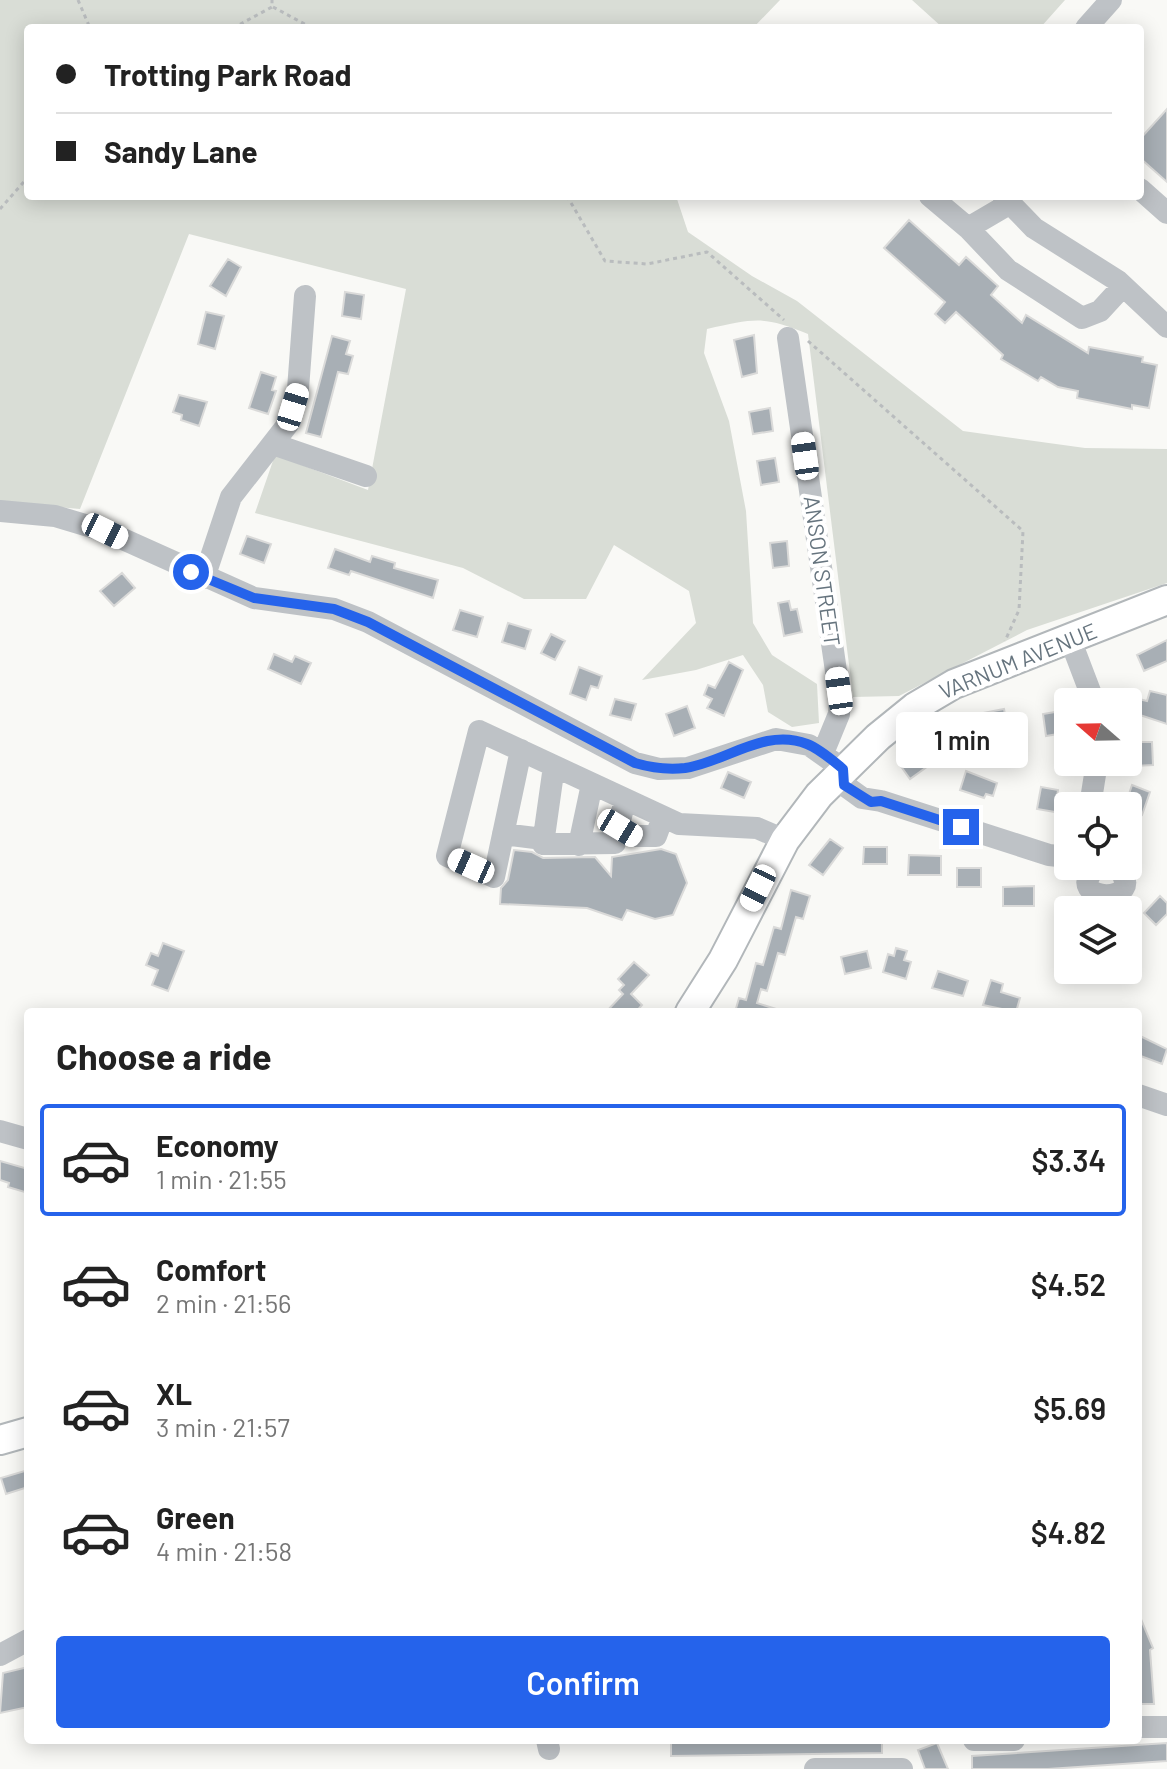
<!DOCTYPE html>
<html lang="en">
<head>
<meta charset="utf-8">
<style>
  :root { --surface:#fff; --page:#f6f6f6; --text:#222; --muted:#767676; --line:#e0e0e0; --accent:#2563eb }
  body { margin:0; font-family:Barlow,sans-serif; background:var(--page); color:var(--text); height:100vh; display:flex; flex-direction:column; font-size:30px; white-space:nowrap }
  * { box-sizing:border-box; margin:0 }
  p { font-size:26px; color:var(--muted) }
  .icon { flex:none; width:44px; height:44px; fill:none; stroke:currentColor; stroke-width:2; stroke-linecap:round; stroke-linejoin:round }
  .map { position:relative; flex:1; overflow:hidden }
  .details { position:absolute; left:24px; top:1008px; width:1118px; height:736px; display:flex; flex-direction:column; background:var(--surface); border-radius:8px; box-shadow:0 4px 20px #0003 }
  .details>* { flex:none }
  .top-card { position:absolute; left:24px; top:24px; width:1120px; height:176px; border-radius:8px; box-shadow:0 4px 20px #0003; display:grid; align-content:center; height:176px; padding:0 32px; background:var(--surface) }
  .needle { width:52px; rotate:290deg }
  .fabs { position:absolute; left:1054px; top:688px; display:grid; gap:16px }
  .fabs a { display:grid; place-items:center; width:88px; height:88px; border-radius:8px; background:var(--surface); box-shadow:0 4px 20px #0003; font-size:40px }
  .end { position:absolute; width:36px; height:36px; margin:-18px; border:10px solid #2563eb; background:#fff; box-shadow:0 0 0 4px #fff }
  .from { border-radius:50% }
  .bubble { position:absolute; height:56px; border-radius:8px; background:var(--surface); box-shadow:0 4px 20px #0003; font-size:26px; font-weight:600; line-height:56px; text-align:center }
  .car { position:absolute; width:24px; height:48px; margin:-24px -12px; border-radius:10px; box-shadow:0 0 6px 2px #0007; background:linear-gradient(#fff 24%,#345 0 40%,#fff 0 76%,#345 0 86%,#fff 0) }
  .top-card b { display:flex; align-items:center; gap:28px; height:76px; font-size:30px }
  .top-card b+b { border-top:2px solid var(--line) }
  .top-card i { width:20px; height:20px; background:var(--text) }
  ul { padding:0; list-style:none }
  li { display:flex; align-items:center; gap:24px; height:112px; margin:0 16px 12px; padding:0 16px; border:4px solid transparent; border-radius:8px }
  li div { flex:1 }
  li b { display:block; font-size:30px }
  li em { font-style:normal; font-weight:600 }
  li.current { border-color:var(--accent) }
  li>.icon { width:72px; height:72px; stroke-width:1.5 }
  h2 { padding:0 32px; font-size:36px; line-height:96px }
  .primary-button { display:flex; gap:16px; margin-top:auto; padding:16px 32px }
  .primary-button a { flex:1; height:92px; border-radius:8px; background:var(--accent); color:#fff; font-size:32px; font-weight:600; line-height:92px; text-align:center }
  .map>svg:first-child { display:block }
</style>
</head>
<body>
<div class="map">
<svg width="1167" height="1769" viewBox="0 0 1167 1769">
  <rect width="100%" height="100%" fill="#f9f9f6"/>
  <!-- green -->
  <path fill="#d9ddd6" d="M 0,0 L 780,0 L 753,28 L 28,28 L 28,196 L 676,196 L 688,232 L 752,276 L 797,301 L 963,431 L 1085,448 L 1167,449 L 1167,583 L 1027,630 L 899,696 L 853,697 L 808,334 C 762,315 755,319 707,329 L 704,353 L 729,421 L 746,511 L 753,623 L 772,655 L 817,684 L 819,723 L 792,727 L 768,712 L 763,685 L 743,655 L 696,670 L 642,680 L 696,623 L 689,591 L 614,545 L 586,599 L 524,599 L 463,568 L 255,513 L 275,455 L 368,490 L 406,289 L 189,234 L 80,509 L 0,502 Z
    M 912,0 L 1065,0 L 1040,28 L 943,28 Z"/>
  <!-- building -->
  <path fill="#a8afb5" stroke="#dadad9" stroke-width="2" d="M 1167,109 L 1167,182 L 1140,158 L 1140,139 Z
    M 909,220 L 959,265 L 966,257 L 998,286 L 991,295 L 1022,323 L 1026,315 L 1088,353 L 1089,347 L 1143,357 L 1142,362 L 1157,365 L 1149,408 L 1132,405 L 1132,409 L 1077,398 L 1078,391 L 1058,387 L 1041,377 L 1038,381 L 1001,359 L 1003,355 L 956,312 L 945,323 L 935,314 L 945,302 L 884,248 Z
    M 228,259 L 241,267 L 226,296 L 210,286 Z
    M 345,292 L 364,295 L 361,319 L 342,316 Z
    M 206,312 L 224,316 L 215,349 L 198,344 Z
    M 754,335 L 757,373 L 742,377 L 734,340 Z
    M 332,336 L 350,341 L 346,354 L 353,356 L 348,374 L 338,372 L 321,437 L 306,433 Z
    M 261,372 L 276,377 L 272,390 L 276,391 L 268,414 L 249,408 Z
    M 179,395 L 207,402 L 199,426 L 181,420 L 182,415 L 173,412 Z
    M 770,408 L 773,431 L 753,434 L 749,412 Z
    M 775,458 L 779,482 L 761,485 L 757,461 Z
    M 247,536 L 271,544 L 264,563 L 240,554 Z
    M 787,541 L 789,566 L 773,568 L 770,543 Z
    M 335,549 L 370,562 L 372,556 L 395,563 L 394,568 L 438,580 L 433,598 L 351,571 L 349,575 L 328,568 Z
    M 122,573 L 135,588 L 114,606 L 100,591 Z
    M 789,601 L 791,610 L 797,609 L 802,632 L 784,636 L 778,603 Z
    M 460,610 L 483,617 L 477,637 L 453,630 Z
    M 508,623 L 531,630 L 525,649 L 502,642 Z
    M 551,634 L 565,641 L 555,660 L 541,653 Z
    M 1167,640 L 1167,661 L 1144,671 L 1137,655 Z
    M 274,654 L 292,662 L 295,656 L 311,663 L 301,684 L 268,669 Z
    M 729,662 L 743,670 L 724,716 L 707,708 L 712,699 L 704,695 L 708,685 L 715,688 Z
    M 579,667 L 602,676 L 598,688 L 591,686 L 586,700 L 570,694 Z
    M 1150,691 L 1167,695 L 1167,724 L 1131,712 L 1135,698 L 1147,701 Z
    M 615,699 L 636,704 L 631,720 L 610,715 Z
    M 687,706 L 695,728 L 674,736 L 666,714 Z
    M 1004,709 L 1007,725 L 984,730 L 983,713 Z
    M 1061,711 L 1064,733 L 1046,736 L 1043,714 Z
    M 931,740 L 942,756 L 910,779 L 900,765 Z
    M 1133,742 L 1152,742 L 1153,765 L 1134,766 Z
    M 966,771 L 997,783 L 993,796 L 986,794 L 984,798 L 960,790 Z
    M 728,772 L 751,782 L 744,798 L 721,788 Z
    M 1132,785 L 1150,792 L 1142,815 L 1128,811 L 1125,806 Z
    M 1041,787 L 1058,790 L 1055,812 L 1037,809 Z
    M 830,839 L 843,848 L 823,875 L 809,865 Z
    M 864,847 L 887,847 L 887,864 L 863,864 Z
    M 661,849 L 676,854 L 687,883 L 673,915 L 655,919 L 627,910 L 622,920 L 587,908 L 500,904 L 501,888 L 508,880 L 514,850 L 532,852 L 543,858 L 595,857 L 611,876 L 612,857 Z
    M 909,855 L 941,856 L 941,875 L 908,875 Z
    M 957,868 L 981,868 L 981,887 L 957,887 Z
    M 1034,886 L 1034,906 L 1003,906 L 1003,887 Z
    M 791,890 L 810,896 L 803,919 L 796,917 L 785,955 L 778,953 L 767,991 L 761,989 L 757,1003 L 776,1009 L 775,1012 L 735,1012 L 739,998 L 746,1000 L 756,963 L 763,965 L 774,927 L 781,929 Z
    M 1160,896 L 1167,903 L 1167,914 L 1156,925 L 1144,913 Z
    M 163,943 L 184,951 L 168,991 L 152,985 L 158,970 L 146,965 L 151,953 L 158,956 Z
    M 896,948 L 907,951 L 904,960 L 911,962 L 906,979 L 883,972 L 888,954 L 894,956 Z
    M 867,951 L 871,968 L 845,974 L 841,957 Z
    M 634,962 L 649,975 L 631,994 L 642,1005 L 636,1012 L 606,1012 L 623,994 L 619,990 L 624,985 L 618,979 Z
    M 938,971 L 968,981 L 963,996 L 932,988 Z
    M 991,980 L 1003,984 L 1001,992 L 1020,998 L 1016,1012 L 983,1005 Z
    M 1138,1035 L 1167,1049 L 1162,1064 L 1138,1055 Z
    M 0,1161 L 28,1169 L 28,1193 L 8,1187 L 9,1183 L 0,1180 Z
    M 28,1470 L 28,1487 L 6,1494 L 1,1478 Z
    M 1138,1612 L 1153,1648 L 1150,1650 L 1154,1704 L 1138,1704 Z
    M 28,1667 L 28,1707 L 0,1713 L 3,1673 Z
    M 671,1740 L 882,1740 L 882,1753 L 671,1756 Z
    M 937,1743 L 948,1769 L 925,1769 L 918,1750 Z
    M 1167,1743 L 1167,1761 L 1048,1769 L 972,1769 L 972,1756 Z"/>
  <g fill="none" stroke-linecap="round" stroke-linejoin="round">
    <defs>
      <path id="major" d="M 690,1012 L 723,960 L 785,840 L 819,795 L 878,737 L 915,707 L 954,684 L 1167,600
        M 0,1440 L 28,1432"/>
    </defs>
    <!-- major casing -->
    <use href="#major" stroke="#b2b7ba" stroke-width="32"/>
    <!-- path -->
    <path stroke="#b9bcbe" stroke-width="3" stroke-dasharray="4 4" stroke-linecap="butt" d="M 78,0 L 90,28
      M 273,7 L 312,28
      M 233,28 L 272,7 L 272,0
      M 567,196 L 605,261 L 647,264 L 707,252 L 784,320
      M 0,209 L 28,177
      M 808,341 L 1023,531 L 1019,610 L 1005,641"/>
    <!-- minor -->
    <path stroke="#bec2c6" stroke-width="22" d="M 1086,28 L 1111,0
      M 1140,189 L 1167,213
      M 930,196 L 968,228 L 1009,204
      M 1003,196 L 1034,228 L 1118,281 L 1167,327
      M 968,228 L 1008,270 L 1082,318 L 1100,311 L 1123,286
      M 788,338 L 840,699 L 839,714 L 823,753
      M 273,444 L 366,476
      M 0,511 L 55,516 L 105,531 L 254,598 L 334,609 L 368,622 L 635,763 L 659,769 L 688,768 L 776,739 L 809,745 L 843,769
      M 204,578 L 231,497 L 288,424 L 298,389 L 305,296
      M 1070,639 L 1094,702
      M 521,750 L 494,877 L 447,856 L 479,731 L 679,824 L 757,828 L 785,840
      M 554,766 L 543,844 L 615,843 L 625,799
      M 843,769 L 844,785 L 862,798 L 881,801 L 1049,855 L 1068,857
      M 1090,806 L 1097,762
      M 620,828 L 635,836 L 656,836 L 663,817
      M 503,834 L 543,839
      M 579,845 L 592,784
      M 1097,866 C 1058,904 1154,906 1116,866
      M 1138,1095 L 1167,1105
      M 0,1131 L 28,1139
      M 0,1655 L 28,1640
      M 1138,1727 L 1167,1727
      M 547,1740 L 549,1749
      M 974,1740 L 1014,1740
      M 815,1769 L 902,1769"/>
    <!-- major -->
    <use href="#major" stroke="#fff" stroke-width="28"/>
  </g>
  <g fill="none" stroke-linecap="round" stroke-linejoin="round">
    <!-- route -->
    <path stroke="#2563eb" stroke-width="10" d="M 191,572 L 254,598 L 334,609 L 368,622 L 635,763 C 652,768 667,770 685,768 C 726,762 765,727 807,744 C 820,749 832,760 843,769 L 844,785 L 871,802 L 881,801 L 961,827"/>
  </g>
  <g text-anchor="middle" stroke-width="8" stroke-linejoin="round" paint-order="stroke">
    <!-- street labels -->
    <g font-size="22" fill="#66747e" stroke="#fff">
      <text transform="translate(822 571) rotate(82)" y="8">ANSON STREET</text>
      <text transform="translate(1018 661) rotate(-22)" y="8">VARNUM AVENUE</text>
    </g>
  </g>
</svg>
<div class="fabs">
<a><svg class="needle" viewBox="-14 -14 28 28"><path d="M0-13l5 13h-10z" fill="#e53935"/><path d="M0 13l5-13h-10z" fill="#767676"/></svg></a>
<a><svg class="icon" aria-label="locate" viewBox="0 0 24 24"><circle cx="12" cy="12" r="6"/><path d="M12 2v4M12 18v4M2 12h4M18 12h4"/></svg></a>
<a><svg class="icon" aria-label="layers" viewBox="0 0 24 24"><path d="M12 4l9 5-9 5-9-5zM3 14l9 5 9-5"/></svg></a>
</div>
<i class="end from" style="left:191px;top:572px"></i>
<i class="end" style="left:961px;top:827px"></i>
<div class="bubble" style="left:896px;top:712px;width:132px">1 min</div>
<i class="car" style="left:293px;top:407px;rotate:17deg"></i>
<i class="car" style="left:805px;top:456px;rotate:352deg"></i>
<i class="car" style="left:105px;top:531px;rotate:116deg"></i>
<i class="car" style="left:839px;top:691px;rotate:352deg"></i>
<i class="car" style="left:620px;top:828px;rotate:121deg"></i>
<i class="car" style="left:471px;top:866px;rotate:294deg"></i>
<i class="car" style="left:758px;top:888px;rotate:206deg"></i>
<div class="top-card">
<b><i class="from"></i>Trotting Park Road</b>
<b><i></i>Sandy Lane</b>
</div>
<section class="details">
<h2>Choose a ride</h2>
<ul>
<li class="current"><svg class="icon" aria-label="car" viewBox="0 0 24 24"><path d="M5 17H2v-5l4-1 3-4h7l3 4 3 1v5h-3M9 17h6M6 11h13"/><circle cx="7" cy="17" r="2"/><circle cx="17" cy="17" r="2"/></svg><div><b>Economy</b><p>1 min · 21:55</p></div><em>$3.34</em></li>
<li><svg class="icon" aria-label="car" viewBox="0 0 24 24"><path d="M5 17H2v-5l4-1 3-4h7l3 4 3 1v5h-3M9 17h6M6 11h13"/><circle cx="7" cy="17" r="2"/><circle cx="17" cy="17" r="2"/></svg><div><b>Comfort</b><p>2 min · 21:56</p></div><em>$4.52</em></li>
<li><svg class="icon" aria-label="car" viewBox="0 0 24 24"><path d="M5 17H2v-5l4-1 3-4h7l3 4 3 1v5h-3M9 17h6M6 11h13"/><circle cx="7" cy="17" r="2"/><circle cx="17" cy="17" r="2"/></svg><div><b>XL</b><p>3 min · 21:57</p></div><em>$5.69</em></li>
<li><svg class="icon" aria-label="car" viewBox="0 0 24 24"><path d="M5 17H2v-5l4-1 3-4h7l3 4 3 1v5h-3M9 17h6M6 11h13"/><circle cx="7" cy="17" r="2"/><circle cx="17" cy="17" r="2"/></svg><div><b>Green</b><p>4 min · 21:58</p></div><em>$4.82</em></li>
</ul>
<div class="primary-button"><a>Confirm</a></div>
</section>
</div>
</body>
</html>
